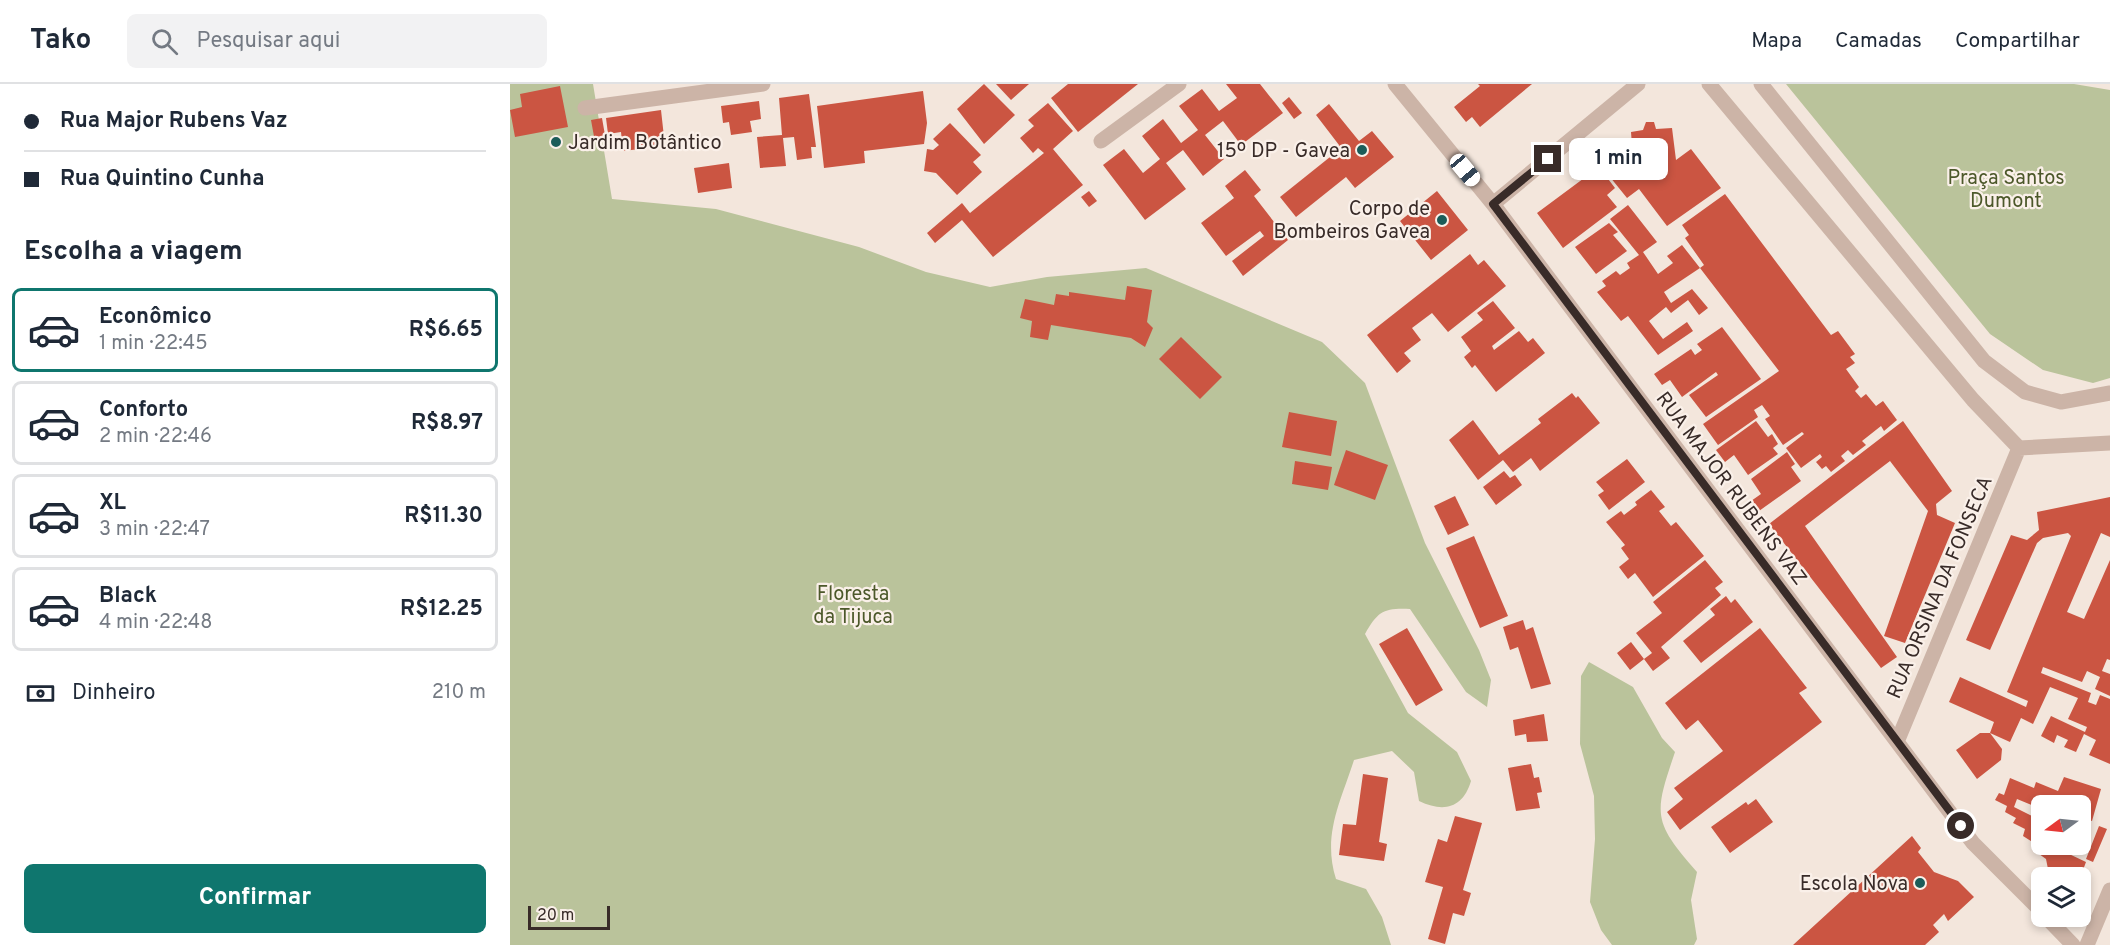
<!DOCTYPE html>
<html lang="pt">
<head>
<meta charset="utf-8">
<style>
  :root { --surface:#fff; --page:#f2f2f3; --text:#1f2937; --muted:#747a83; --line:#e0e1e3; --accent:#0f766e }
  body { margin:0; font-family:Overpass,sans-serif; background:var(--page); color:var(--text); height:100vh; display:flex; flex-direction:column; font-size:22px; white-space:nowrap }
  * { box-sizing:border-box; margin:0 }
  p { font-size:20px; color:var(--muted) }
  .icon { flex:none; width:33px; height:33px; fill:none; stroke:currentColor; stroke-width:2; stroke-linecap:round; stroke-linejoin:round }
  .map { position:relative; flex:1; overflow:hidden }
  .details { display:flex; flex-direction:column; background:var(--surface); width:510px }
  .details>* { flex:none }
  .hud { display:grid; align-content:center; height:132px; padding:0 24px; background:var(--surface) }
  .needle { width:39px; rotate:255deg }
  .controls { position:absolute; left:1521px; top:711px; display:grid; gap:12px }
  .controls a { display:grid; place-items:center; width:60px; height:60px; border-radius:9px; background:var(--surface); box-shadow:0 3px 9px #0003; font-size:30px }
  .scale { position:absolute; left:18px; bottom:15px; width:82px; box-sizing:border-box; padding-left:6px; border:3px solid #382b28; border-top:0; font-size:16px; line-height:21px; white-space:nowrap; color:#382b28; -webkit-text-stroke:4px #faf0e9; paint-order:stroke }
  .end { position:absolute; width:27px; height:27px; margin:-14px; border:8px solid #382b28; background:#fff; box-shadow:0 0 0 3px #fff }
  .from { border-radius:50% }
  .bubble { position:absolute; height:42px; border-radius:9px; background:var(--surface); box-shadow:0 3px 9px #0003; font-size:20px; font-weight:700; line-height:42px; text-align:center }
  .car { position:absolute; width:18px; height:36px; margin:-18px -9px; border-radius:8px; box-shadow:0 0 4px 2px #0007; background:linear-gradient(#fff 24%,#345 0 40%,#fff 0 76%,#345 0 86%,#fff 0) }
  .hud b { display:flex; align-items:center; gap:21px; height:57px; font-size:22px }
  .hud b+b { border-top:2px solid var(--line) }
  .hud i { width:15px; height:15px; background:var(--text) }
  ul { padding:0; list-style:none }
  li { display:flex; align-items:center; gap:18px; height:84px; margin:0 12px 9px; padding:0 12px; border:3px solid var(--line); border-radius:9px }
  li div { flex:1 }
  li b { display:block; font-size:22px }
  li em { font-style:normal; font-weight:700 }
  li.active { border-color:var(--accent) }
  li>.icon { width:54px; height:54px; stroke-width:1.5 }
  h2 { padding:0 24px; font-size:27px; line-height:72px }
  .pay { display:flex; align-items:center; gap:15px; height:66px; padding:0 24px; font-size:22px }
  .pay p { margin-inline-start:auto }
  .cta { display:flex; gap:12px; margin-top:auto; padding:12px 24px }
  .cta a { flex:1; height:69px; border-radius:9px; background:var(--accent); color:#fff; font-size:24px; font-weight:700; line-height:69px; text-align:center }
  header { display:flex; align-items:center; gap:36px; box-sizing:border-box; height:84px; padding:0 30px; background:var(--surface); border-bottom:2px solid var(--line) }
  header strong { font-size:28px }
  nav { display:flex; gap:33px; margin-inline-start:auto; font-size:21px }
  .search { width:420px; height:54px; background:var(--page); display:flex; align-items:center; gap:15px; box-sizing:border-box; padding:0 21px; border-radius:9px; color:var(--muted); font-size:22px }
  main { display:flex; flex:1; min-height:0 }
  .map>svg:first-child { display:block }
</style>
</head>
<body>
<header>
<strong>Tako</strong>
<div class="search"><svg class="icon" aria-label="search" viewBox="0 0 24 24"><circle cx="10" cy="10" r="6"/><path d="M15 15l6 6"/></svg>Pesquisar aqui</div>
<nav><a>Mapa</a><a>Camadas</a><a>Compartilhar</a></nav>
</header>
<main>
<section class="details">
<div class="hud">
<b><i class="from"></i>Rua Major Rubens Vaz</b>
<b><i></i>Rua Quintino Cunha</b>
</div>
<h2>Escolha a viagem</h2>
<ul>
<li class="active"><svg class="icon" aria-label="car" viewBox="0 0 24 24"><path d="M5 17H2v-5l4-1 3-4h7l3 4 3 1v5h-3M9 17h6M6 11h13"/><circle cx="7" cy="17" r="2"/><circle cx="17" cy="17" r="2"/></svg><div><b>Econômico</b><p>1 min · 22:45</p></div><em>R$6.65</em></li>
<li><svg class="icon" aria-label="car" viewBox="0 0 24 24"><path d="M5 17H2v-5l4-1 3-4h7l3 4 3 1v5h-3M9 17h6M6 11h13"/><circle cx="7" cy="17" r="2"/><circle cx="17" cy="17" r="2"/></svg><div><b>Conforto</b><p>2 min · 22:46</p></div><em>R$8.97</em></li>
<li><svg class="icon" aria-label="car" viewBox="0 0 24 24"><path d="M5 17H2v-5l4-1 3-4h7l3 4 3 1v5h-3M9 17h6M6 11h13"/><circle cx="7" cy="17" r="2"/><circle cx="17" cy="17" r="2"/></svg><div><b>XL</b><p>3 min · 22:47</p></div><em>R$11.30</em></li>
<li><svg class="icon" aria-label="car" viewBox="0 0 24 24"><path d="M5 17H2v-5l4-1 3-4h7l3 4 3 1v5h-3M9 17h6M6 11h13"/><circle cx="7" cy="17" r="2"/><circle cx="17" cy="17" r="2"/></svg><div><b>Black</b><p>4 min · 22:48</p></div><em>R$12.25</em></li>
</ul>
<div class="pay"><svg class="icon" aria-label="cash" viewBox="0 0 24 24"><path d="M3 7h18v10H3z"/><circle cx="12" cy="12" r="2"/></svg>Dinheiro<p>210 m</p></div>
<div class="cta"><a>Confirmar</a></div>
</section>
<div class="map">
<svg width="1600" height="861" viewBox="0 0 1600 861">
  <rect width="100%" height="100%" fill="#f3e6dc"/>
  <!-- green -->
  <path fill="#bac39b" d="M 0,0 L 83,0 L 102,115 L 206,125 L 349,163 L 416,188 L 480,203 L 537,193 L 636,184 L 812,258 L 855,299 L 915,459 L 969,566 L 981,596 L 977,623 L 956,608 L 900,525 C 874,524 868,527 855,550 L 898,629 L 947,668 L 961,697 C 953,724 934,729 909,717 L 904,688 L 882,667 L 844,676 C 831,717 812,751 826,795 L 856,805 L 872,833 L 881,861 L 0,861 Z
    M 1276,0 L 1564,0 L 1600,6 L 1600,294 L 1583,299 L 1533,286 L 1480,250 Z
    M 1079,578 L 1123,603 L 1152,654 L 1165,668 C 1144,730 1142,737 1187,788 L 1181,816 L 1187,855 L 1184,861 L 1102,861 L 1091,846 L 1080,818 L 1085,755 L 1084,712 L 1070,660 L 1071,592 Z"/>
  <!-- building -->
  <path fill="#cb5542" d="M 474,0 L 505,31 L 474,60 L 447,25 Z
    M 486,0 L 519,0 L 501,16 Z
    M 558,0 L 628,0 L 568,48 L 541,14 Z
    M 716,0 L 750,0 L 773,29 L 731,61 L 713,37 L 695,51 L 714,75 L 693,92 L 673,66 L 656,79 L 676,105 L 635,136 L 593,81 L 614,65 L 633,89 L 650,75 L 632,52 L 653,35 L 671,59 L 688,46 L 669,22 L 692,5 L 709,27 L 727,14 Z
    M 968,0 L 1022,0 L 970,43 L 962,33 L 956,38 L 944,23 L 970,2 Z
    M 50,2 L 58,43 L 5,53 L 0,26 L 12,23 L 10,10 Z
    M 413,7 L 417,39 L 414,60 L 354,67 L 355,79 L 314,84 L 307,22 Z
    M 299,10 L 306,63 L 301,63 L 302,74 L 287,76 L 284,53 L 273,54 L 276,82 L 250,84 L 247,53 L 272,51 L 269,14 Z
    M 779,13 L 792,29 L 784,35 L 772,19 Z
    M 249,17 L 251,35 L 240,37 L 242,48 L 221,51 L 219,38 L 213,39 L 211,22 Z
    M 538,19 L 563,47 L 543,65 L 573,101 L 483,173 L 452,136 L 425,159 L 417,149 L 452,119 L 460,129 L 534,69 L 528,64 L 523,69 L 510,54 L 524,42 L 518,36 Z
    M 819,20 L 849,57 L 862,47 L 884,73 L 845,104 L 836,93 L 786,133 L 770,113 L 820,73 L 818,70 L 829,61 L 806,31 Z
    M 151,26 L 155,62 L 113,67 L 111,48 L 98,50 L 96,34 Z
    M 92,34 L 96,57 L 85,58 L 81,36 Z
    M 1136,38 L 1144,38 L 1146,45 L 1162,44 L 1166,76 L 1181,65 L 1211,104 L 1157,142 L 1129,105 L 1117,114 L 1100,93 L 1123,75 L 1121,48 L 1133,46 Z
    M 440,39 L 471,71 L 463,78 L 472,88 L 447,111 L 426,89 L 414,87 L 417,65 L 423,66 L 429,61 L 423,55 Z
    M 219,79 L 222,104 L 188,109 L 184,84 Z
    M 1089,83 L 1105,104 L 1097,111 L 1107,123 L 1053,164 L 1027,129 Z
    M 735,86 L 751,106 L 744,112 L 778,156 L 733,192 L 722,177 L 754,152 L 750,147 L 716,172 L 691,139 L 724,114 L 715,102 Z
    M 579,107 L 587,117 L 579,123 L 571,113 Z
    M 927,107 L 958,146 L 921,176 L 890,137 Z
    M 1215,110 L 1321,251 L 1328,247 L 1345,270 L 1340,273 L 1345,279 L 1336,285 L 1349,303 L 1345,307 L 1351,314 L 1356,310 L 1366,322 L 1373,317 L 1387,336 L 1374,347 L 1371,342 L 1352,357 L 1356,361 L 1343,371 L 1338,366 L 1331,372 L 1335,377 L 1321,388 L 1316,382 L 1312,385 L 1306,378 L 1312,373 L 1310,370 L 1291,384 L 1276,364 L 1294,350 L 1292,348 L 1273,361 L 1255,335 L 1260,332 L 1252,321 L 1244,326 L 1248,333 L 1208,361 L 1193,340 L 1269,287 L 1190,184 L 1194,181 L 1175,154 L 1179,151 L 1172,141 Z
    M 1118,121 L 1147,158 L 1133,168 L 1148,190 L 1163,179 L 1157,172 L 1172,161 L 1190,184 L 1154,208 L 1161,219 L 1182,205 L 1198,224 L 1189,231 L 1178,216 L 1161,229 L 1156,223 L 1139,237 L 1153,255 L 1177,238 L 1183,247 L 1148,271 L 1118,232 L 1111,237 L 1087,208 L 1096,202 L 1092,197 L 1106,187 L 1110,191 L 1120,184 L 1117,179 L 1129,171 L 1100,135 Z
    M 1099,139 L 1108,148 L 1103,151 L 1117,167 L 1086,190 L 1065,163 Z
    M 960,170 L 968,181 L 974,176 L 996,202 L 938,248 L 922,229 L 902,244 L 911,256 L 894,269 L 901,277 L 887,289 L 857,251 Z
    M 617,202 L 642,206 L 637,238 L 643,244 L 635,263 L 621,254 L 541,241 L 538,256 L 520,253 L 522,237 L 510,234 L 515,215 L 544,221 L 546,210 L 559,212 L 559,208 L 615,216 Z
    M 983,217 L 1005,244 L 982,262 L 984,266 L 1009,247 L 1018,258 L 1023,254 L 1035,269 L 986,308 L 965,281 L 962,284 L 954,273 L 961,267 L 951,253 L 973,236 L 967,229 Z
    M 1212,243 L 1251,295 L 1196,333 L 1179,311 L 1208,291 L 1206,288 L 1172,313 L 1160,296 L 1152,301 L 1144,290 L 1181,265 L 1185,271 L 1192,266 L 1187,260 Z
    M 671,253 L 712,293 L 690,315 L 649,275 Z
    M 1062,309 L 1066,314 L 1068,312 L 1090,339 L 1030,387 L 1021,374 L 1003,388 L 993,376 L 968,396 L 939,356 L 963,336 L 989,371 L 1031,339 L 1028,335 Z
    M 779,328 L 827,337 L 821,372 L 772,363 Z
    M 1246,337 L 1258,353 L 1262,350 L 1268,360 L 1263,364 L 1268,370 L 1238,391 L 1224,371 L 1215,378 L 1206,366 Z
    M 1393,337 L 1442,407 L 1426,420 L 1427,431 L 1445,439 L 1395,559 L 1374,552 L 1418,427 L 1380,377 L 1295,442 L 1387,573 L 1371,584 L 1259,440 Z
    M 836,366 L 878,381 L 865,416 L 824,401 Z
    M 1277,368 L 1285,380 L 1281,383 L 1291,397 L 1249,427 L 1241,417 L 1251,410 L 1241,395 Z
    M 1117,375 L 1135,398 L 1099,426 L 1088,411 L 1094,407 L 1086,398 Z
    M 785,377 L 822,383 L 818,406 L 782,400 Z
    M 994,387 L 1000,394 L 1005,391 L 1012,401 L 986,421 L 973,403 Z
    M 1141,406 L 1155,423 L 1149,427 L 1161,442 L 1166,438 L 1194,472 L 1143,513 L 1125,489 L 1118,495 L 1109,483 L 1119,475 L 1111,464 L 1115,461 L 1096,438 L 1111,427 L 1114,431 L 1127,421 L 1125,418 Z
    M 945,412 L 959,441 L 938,451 L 924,422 Z
    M 1600,413 L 1600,453 L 1591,449 L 1557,528 L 1574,535 L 1600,476 L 1600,576 L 1597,575 L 1592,587 L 1600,590 L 1600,612 L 1585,605 L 1590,593 L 1577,587 L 1572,598 L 1533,583 L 1531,589 L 1581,609 L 1578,618 L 1586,621 L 1590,611 L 1600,615 L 1600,680 L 1579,671 L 1586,656 L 1574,650 L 1566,668 L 1554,663 L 1558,656 L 1547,651 L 1544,659 L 1531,652 L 1541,632 L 1575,648 L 1577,643 L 1558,635 L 1568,614 L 1540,603 L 1523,640 L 1511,634 L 1500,658 L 1480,649 L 1484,638 L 1439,618 L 1450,593 L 1516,623 L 1518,617 L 1497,608 L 1561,452 L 1558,449 L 1533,454 L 1527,459 L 1480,566 L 1456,556 L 1501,451 L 1517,456 L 1529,446 L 1527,428 Z
    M 964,452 L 998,532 L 970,544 L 936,464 Z
    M 1195,476 L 1213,498 L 1205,504 L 1211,511 L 1151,563 L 1160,574 L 1143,587 L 1134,575 L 1142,569 L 1126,549 L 1152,529 L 1143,518 Z
    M 1216,512 L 1221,519 L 1225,515 L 1243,538 L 1191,579 L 1173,557 L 1205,531 L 1200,525 Z
    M 1013,536 L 1016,546 L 1023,543 L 1041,600 L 1021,605 L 1008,563 L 1000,566 L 993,543 Z
    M 897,544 L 933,606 L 906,622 L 869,560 Z
    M 1250,544 L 1297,604 L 1289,609 L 1312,638 L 1170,746 L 1157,728 L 1173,715 L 1164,704 L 1213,667 L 1188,636 L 1176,646 L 1155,619 Z
    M 1121,558 L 1134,575 L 1120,586 L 1107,569 Z
    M 1034,630 L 1038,657 L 1017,658 L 1016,650 L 1005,652 L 1003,636 Z
    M 1470,649 L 1480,649 L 1492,665 L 1491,676 L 1467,695 L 1446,666 Z
    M 1021,680 L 1024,694 L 1029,693 L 1032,708 L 1027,709 L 1030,724 L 1006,727 L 998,684 Z
    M 853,690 L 878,694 L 869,758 L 877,760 L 874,777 L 829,771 L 833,740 L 846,741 Z
    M 1554,693 L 1591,705 L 1582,737 L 1570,733 L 1570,722 L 1541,722 L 1542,719 L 1532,717 L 1529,724 L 1507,715 L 1504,723 L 1532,737 L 1532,755 L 1527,753 L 1524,759 L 1513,752 L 1515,745 L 1503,739 L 1506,734 L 1495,728 L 1497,722 L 1485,716 L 1489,709 L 1494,711 L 1500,694 L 1524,704 L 1526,698 L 1548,707 Z
    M 1246,715 L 1263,738 L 1220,769 L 1201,743 L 1236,718 L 1238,721 Z
    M 945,732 L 972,739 L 953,806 L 961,809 L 954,832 L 943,829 L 935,860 L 918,855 L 933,803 L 915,798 L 928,755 L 937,758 Z
    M 1589,742 L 1597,745 L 1583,778 L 1576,775 Z
    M 1402,752 L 1411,764 L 1408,768 L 1424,788 L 1448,797 L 1464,813 L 1438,837 L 1434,830 L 1423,841 L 1429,848 L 1415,861 L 1283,861 Z
    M 1529,756 L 1532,760 L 1538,760 L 1576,778 L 1573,786 L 1567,784 L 1563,794 L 1558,794 L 1538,785 L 1536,775 L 1525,767 Z"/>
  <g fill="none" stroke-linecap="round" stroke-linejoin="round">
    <!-- minor -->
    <path stroke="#ccb4a7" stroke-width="15" d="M 885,0 L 983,120 L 1463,759 L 1532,828
      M 1199,0 L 1463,316 L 1509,364 L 1600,359
      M 1251,0 L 1474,277 L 1515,308 L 1551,318 L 1600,309
      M 75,24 L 253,0
      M 591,57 L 669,0
      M 983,120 L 1128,0
      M 1387,658 L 1509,364
      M 1535,832 L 1563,861
      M 1577,861 L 1600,806"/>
  </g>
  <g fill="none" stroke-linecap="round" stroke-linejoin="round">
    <!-- route -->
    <path stroke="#382b28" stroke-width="8" d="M 1038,75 L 983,120 L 1451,742"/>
  </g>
  <!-- markers -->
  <g fill="#1b5c59" stroke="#faf0e9" stroke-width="2">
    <circle cx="46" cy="58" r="6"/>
    <circle cx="852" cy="66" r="6"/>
    <circle cx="932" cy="136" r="6"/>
    <circle cx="1410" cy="799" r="6"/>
  </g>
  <g text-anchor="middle" stroke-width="4.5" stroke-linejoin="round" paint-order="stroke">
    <!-- poi labels -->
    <g font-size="20" fill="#382b28" stroke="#faf0e9" text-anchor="end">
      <text x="58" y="65" text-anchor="start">Jardim Botântico</text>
      <text x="840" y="73">15º DP - Gavea</text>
      <text x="920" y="131">Corpo de<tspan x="920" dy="23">Bombeiros Gavea</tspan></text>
      <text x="1398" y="806">Escola Nova</text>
    </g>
    <!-- park labels -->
    <g font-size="20" fill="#4c582a" stroke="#faf0e9">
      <text x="1496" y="100">Praça Santos<tspan x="1496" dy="23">Dumont</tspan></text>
      <text x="343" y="516">Floresta<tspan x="343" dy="23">da Tijuca</tspan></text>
    </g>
    <!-- street labels -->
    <g font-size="20" fill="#382b28" stroke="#faf0e9">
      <text transform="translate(1222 404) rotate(53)" y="7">RUA MAJOR RUBENS VAZ</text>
      <text transform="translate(1429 503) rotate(-67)" y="7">RUA ORSINA DA FONSECA</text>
    </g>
  </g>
</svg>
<div class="controls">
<a><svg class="needle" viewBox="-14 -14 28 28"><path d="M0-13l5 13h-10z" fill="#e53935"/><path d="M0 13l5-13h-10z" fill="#747a83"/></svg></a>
<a><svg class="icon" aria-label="layers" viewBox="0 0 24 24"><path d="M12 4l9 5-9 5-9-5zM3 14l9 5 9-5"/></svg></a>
</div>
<div class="scale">20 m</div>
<i class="end from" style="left:1451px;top:742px"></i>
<i class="end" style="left:1038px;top:75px"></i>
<div class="bubble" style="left:1059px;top:54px;width:99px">1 min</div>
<i class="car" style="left:955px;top:86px;rotate:140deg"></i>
</div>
</main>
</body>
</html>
